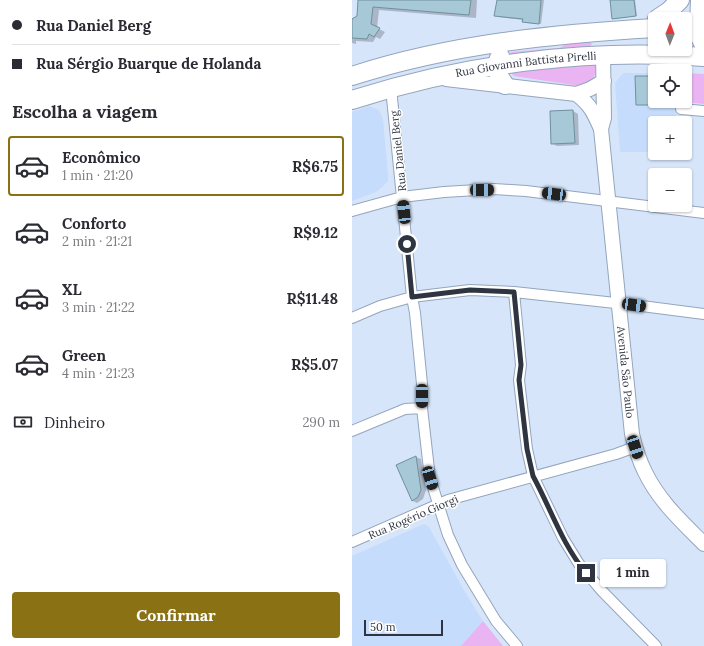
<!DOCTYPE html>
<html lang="pt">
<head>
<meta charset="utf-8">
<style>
  :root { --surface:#fff; --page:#f2f2f3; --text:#2b2b33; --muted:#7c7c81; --line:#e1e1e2; --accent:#8a7214 }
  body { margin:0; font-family:Lora,serif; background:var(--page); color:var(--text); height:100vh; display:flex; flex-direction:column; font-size:15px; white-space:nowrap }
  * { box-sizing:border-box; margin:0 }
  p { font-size:13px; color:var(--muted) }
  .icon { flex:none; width:22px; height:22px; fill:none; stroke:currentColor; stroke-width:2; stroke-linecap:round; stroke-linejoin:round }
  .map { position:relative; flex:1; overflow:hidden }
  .sheet { display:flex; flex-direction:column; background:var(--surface); width:352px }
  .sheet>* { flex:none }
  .top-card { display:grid; align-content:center; height:88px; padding:0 12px; background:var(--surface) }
  .needle { width:26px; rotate:1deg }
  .tools { position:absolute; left:296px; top:12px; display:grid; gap:8px }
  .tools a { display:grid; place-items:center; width:44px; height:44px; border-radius:4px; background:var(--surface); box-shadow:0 1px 3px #0004; font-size:20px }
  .scale { position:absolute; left:12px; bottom:10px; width:79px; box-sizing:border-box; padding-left:4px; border:2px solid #2e3540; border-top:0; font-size:11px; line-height:14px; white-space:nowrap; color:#2e3540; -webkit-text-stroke:3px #fff; paint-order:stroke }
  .end { position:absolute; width:18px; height:18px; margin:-9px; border:5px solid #2e3540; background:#fff; box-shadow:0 0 0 2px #fff }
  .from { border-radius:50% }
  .bubble { position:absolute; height:28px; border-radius:4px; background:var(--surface); box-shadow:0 1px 3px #0004; font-size:13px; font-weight:800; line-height:28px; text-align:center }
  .car { position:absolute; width:12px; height:24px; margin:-12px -6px; border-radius:5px; box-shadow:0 0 3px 1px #0007; background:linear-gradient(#222 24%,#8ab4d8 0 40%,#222 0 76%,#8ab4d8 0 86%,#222 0) }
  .top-card b { display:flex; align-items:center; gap:14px; height:38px; font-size:15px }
  .top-card b+b { border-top:1px solid var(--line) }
  .top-card i { width:10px; height:10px; background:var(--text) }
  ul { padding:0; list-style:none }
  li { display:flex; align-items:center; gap:12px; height:60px; margin:0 8px 6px; padding:0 4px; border:2px solid transparent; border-radius:4px }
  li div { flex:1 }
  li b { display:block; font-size:15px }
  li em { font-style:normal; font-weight:800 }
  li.active { border-color:var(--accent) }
  li>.icon { width:36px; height:36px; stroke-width:1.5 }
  h2 { padding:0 12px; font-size:18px; line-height:48px }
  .pay { display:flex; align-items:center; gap:10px; height:44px; padding:0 12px; font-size:15px }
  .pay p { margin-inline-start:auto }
  .button { display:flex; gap:8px; margin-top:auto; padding:8px 12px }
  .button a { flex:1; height:46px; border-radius:4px; background:var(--accent); color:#fff; font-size:16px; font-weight:800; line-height:46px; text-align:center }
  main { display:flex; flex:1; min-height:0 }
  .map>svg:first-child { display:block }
</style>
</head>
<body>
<main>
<section class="sheet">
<div class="top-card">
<b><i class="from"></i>Rua Daniel Berg</b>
<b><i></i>Rua Sérgio Buarque de Holanda</b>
</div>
<h2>Escolha a viagem</h2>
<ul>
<li class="active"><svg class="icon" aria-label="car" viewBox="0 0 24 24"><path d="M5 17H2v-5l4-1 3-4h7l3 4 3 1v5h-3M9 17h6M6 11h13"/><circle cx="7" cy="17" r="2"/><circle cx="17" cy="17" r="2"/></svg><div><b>Econômico</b><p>1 min · 21:20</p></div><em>R$6.75</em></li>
<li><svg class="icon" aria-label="car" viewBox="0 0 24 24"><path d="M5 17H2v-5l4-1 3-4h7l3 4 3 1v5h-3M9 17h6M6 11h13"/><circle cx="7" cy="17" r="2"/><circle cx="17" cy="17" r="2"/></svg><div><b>Conforto</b><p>2 min · 21:21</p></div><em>R$9.12</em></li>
<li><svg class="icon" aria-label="car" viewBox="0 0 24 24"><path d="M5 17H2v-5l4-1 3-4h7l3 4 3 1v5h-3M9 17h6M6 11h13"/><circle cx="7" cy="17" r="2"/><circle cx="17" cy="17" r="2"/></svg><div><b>XL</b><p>3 min · 21:22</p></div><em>R$11.48</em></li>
<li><svg class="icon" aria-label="car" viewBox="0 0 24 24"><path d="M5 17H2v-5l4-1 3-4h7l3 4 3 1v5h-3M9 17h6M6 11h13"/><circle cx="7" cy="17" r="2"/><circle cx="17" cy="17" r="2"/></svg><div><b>Green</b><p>4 min · 21:23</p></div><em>R$5.07</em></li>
</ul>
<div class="pay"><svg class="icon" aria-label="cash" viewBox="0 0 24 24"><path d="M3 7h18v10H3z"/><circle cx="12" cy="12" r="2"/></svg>Dinheiro<p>290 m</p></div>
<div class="button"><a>Confirmar</a></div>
</section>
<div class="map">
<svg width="352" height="646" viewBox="0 0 352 646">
  <rect width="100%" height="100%" fill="#d6e5fa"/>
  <!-- built -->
  <path fill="#c5dcfc" d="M 271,73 L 303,73 L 303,101 L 324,101 L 324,123 L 303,123 L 303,152 L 268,152 L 263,83 Z
    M 17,106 L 27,110 L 31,119 L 36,175 L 36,181 L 29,188 L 24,192 L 0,201 L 0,112 Z
    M 72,524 L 77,527 L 113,592 L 131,621 L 109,646 L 0,646 L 0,556 Z"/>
  <!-- green -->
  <path fill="#eab3f1" d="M 233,41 L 238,42 L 240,44 L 237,48 L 159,55 L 158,54 L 159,52 L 207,48 L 219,42 Z
    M 243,65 L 244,72 L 241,79 L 239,82 L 228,86 L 162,76 L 159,73 L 162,69 Z
    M 333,73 L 352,74 L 352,104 L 324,101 L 333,101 Z
    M 131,621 L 151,646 L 109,646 Z"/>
  <!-- shadow -->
  <path fill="#0003" d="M 7,0 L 125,0 L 124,18 L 27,10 L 25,28 L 33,32 L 28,39 L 24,37 L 21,42 L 4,41 L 4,44 L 0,43 L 0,21 L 6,16 Z
    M 146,0 L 192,0 L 189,24 L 174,23 L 172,21 L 172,20 L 146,17 L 144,15 Z
    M 259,0 L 283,0 L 285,16 L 261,19 Z
    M 303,77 L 303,101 L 308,101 L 308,105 L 285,105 Z
    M 221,111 L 226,114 L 227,145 L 205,146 L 200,143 L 199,112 Z
    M 64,457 L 69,459 L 74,490 L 71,499 L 65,503 L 61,501 L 45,466 Z"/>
  <!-- building -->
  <path fill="#a7c9d7" stroke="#6f909d" d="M 6,0 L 119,0 L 117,15 L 21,7 L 19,24 L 28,28 L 22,37 L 17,34 L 15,39 L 0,38 L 0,19 L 5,16 Z
    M 145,0 L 189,0 L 187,24 L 170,22 L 171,19 L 142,16 Z
    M 258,0 L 282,0 L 284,16 L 260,19 Z
    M 283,76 L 303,76 L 303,105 L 284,105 Z
    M 221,110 L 223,143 L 199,144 L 198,111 Z
    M 64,456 L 69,490 L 66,497 L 60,501 L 44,465 Z"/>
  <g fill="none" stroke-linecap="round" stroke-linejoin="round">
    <defs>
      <path id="street" d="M 39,88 L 60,297 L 63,313 L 70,384 L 70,408 L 78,478 L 96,535 L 110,565 L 144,621 L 165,646
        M 329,109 L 352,111
        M 0,211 L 50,197 L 92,192 L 142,189 L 174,191 L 352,213
        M 162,292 L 169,365 L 167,380 L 175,449 L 181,476 L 211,538 L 227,564 L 250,591 L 304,646
        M 0,318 L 28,306 L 60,297 L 118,290 L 162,292 L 282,305 L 352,314
        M 0,431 L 53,409 L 70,408
        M 0,542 L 96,500 L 264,454 L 283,447"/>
      <g id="secondary">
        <path d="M 345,25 L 346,0"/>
        <path id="s1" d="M 94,79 L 224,94 C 238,104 242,113 249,129 L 280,434 C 283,447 287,460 293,472 C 307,501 330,522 352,544"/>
        <path d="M 224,94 L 238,89 L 252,81"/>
        <path d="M 249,129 L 252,118 L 251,55"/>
      </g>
      <g id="highway">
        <path d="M 305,19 L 317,11 L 328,0"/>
        <path d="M 345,25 L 346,33 L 352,45"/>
        <path d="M 148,56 C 142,67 146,76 153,85"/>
        <path d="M 0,76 C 98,44 201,34 303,28"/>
        <path id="s2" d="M 0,100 C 111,64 236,48 352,57"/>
      </g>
    </defs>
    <!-- street casing -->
    <use href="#street" stroke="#93a5bd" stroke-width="12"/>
    <!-- secondary casing -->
    <use href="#secondary" stroke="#93a5bd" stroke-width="16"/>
    <!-- highway casing -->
    <use href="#highway" stroke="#93a5bd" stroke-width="20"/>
    <!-- street -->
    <use href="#street" stroke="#fff" stroke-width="10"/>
    <!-- secondary -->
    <use href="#secondary" stroke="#fff" stroke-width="14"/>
    <!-- highway -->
    <use href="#highway" stroke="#fff" stroke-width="18"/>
  </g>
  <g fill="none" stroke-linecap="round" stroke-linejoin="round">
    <!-- route -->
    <path stroke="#2e3540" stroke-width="5" d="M 55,244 L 60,297 L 118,290 L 162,292 L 169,365 L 167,380 L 175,449 L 181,476 C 199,509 210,544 234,573"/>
  </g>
  <g text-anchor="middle" stroke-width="3" stroke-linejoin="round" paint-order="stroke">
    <!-- street labels -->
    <g font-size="11" fill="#2e3540" stroke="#fff">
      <text dy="4" stroke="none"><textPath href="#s2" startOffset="178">Rua Giovanni Battista Pirelli</textPath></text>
      <text transform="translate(46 151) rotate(-96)" y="4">Rua Daniel Berg</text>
      <text dy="4" stroke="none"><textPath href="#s1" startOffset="419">Avenida São Paulo</textPath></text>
      <text transform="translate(61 517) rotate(-23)" y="4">Rua Rogério Giorgi</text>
    </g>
  </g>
</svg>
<div class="tools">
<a><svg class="needle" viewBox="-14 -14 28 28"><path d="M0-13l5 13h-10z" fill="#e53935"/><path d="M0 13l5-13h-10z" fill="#7c7c81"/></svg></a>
<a><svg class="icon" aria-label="locate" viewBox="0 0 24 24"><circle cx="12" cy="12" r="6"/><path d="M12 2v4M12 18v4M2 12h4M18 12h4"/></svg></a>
<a>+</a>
<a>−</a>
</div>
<div class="scale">50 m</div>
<i class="end from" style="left:55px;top:244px"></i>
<i class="end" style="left:234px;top:573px"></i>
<div class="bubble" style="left:248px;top:559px;width:66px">1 min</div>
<i class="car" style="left:130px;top:190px;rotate:89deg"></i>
<i class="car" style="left:202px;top:194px;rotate:277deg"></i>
<i class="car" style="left:52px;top:212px;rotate:354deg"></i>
<i class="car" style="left:282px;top:305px;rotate:98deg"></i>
<i class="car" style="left:70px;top:396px;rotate:180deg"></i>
<i class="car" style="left:283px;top:447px;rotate:162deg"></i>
<i class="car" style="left:78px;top:478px;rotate:163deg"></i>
</div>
</main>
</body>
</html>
